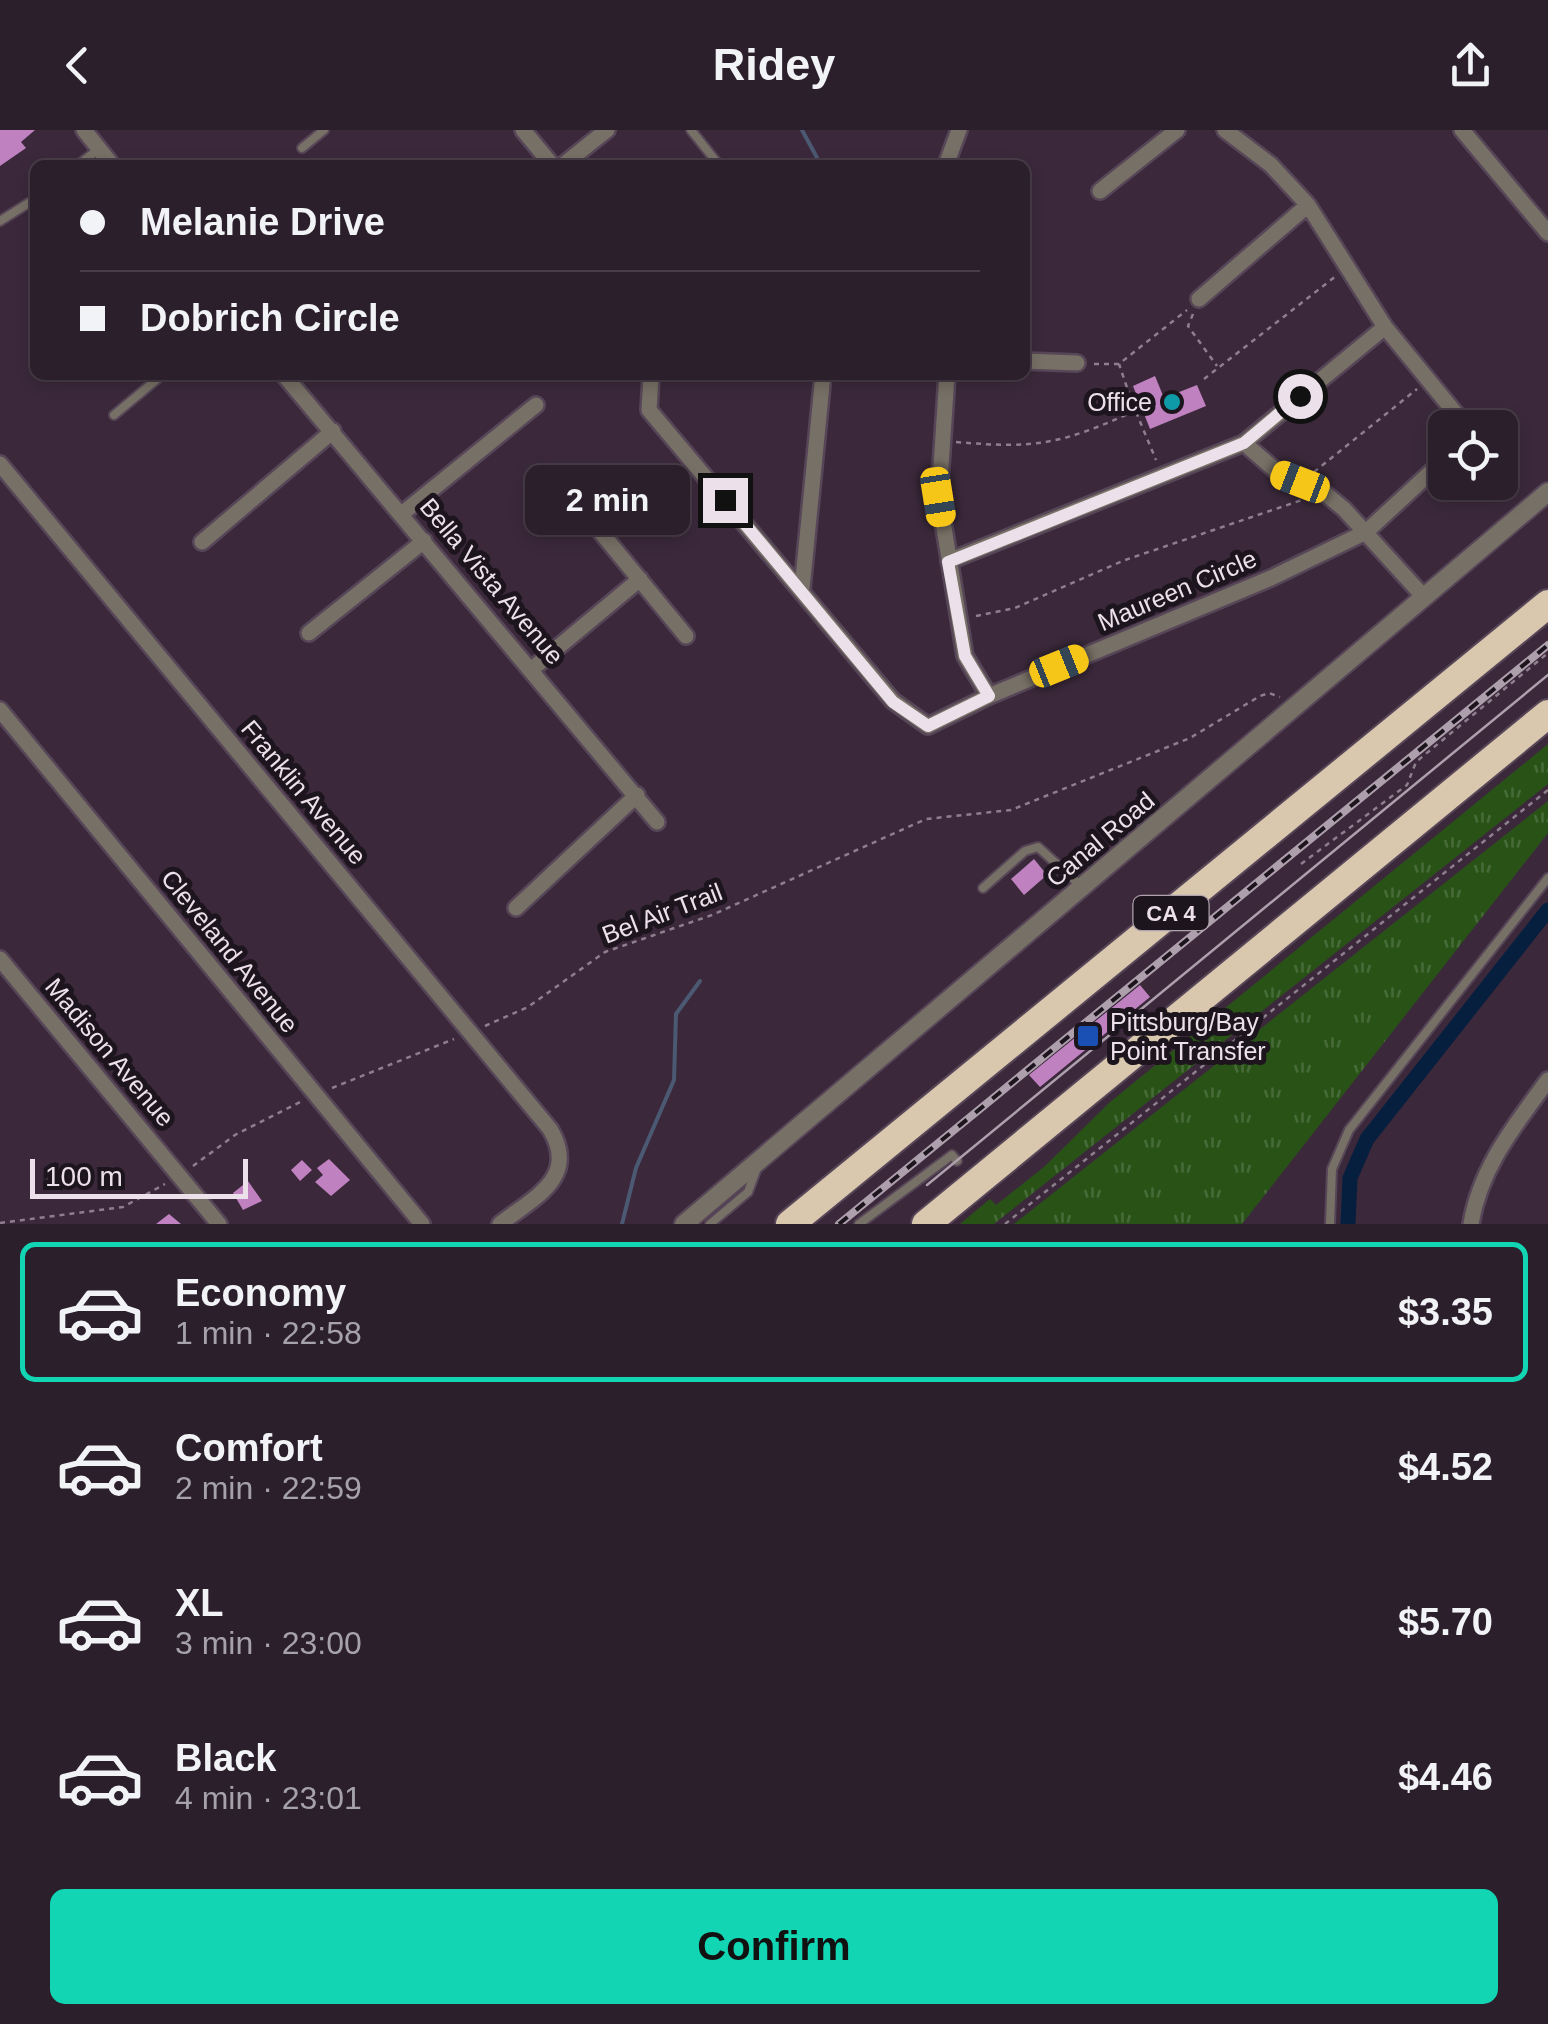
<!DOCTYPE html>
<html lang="en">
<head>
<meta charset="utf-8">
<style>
  :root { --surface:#2c1f2c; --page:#342734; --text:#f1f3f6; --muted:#a6a2a9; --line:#483d48; --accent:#12d5b4 }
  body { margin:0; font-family:Helvetica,sans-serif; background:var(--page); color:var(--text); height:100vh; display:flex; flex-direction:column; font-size:38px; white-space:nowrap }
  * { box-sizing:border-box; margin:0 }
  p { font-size:32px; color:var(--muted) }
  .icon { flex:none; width:55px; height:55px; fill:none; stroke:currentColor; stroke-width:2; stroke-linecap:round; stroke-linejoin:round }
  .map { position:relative; height:1094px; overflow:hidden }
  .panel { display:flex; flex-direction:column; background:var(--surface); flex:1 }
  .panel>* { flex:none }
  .hud { position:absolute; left:30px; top:30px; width:1000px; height:220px; border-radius:15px; box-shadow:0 5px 15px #0003,0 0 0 2px var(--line); display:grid; align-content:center; height:220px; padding:0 50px; background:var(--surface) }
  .tools { position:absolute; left:1428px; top:280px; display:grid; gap:20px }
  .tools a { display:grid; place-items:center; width:90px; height:90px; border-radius:15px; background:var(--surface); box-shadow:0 5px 15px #0003,0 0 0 2px var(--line); font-size:50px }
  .scale { position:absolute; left:30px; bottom:25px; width:218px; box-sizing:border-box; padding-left:10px; border:5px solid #ece0eb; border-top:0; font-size:28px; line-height:35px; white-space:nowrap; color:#ece0eb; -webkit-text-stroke:8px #1d151d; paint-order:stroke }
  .end { position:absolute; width:45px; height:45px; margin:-22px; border:12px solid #ece0eb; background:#111; box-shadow:0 0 0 5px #111 }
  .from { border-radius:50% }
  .bubble { position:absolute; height:70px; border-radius:15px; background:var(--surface); box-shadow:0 5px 15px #0003,0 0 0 2px var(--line); font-size:32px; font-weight:600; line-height:70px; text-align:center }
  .car { position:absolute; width:30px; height:60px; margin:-30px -15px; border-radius:12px; box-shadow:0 0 8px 2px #0007; background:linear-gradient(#f5c518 24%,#345 0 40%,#f5c518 0 76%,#345 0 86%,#f5c518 0) }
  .hud b { display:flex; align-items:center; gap:35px; height:95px; font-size:38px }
  .hud b+b { border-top:2px solid var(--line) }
  .hud i { width:25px; height:25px; background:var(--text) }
  ul { padding:18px 0 0; list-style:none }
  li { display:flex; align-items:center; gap:30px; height:140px; margin:0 20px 15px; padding:0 30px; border:5px solid transparent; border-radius:15px }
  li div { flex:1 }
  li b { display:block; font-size:38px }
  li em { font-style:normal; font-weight:600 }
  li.on { border-color:var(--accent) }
  li>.icon { width:90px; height:90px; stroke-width:1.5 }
  .button { display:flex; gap:20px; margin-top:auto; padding:20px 50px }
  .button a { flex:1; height:115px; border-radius:15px; background:var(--accent); color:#111; font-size:40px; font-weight:600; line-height:115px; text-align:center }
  header { display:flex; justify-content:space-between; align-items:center; height:130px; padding:0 50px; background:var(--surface); font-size:45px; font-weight:600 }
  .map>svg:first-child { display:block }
</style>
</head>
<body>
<header><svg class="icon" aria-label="back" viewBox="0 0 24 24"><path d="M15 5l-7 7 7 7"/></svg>Ridey<svg class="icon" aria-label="share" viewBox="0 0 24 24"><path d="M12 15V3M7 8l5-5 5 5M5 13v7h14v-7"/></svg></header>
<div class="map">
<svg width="1548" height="1094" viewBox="0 0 1548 1094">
  <defs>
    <pattern id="grass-tufts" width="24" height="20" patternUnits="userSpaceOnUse" patternTransform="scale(2.5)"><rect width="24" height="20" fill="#285216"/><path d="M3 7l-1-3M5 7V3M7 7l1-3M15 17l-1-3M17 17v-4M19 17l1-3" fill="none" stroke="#476b38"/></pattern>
  </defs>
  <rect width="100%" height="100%" fill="#3b293b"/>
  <!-- grass -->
  <path fill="url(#grass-tufts)" d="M 1548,614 L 1548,654 L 994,1094 L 960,1094 L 990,1069 L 996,1075 L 1044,1037 L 1109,973 Z
    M 1548,671 L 1548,703 L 1242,1094 L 1014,1094 Z"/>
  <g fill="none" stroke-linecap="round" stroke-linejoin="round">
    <!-- stream -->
    <path stroke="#4b5973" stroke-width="4" d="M 802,0 L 821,35
      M 622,1094 L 636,1038 L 674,950 L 676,884 L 700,851"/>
    <!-- canal -->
    <path stroke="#061f3f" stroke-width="15" d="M 1348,1094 L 1350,1048 L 1367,1009 L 1548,780"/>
  </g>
  <!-- building -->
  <path fill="#c081c1" d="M 0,0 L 35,0 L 21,12 L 26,18 L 0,36 Z
    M 1155,246 L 1164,268 L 1197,255 L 1206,276 L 1150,299 L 1133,256 Z
    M 1034,729 L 1047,745 L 1024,765 L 1011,749 Z
    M 1140,855 L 1150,867 L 1040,957 L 1029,945 Z
    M 329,1029 L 350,1050 L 331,1066 L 315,1052 L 323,1045 L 317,1038 Z
    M 302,1030 L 312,1040 L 300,1051 L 291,1040 Z
    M 248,1051 L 262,1071 L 243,1080 L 233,1063 Z
    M 169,1084 L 181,1094 L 156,1094 Z"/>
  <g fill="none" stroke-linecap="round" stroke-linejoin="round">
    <defs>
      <path id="service" d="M 691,0 L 719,35
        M 302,18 L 324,0
        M 78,35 L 99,19
        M 0,91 L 35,69
        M 114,285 L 162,245
        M 983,758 L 1025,721 L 1038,717 L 1082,757
        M 710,1094 L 748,1062 L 757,1038
        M 859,1094 L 952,1025 L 957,1031
        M 1330,1094 L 1332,1039 L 1349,1000 L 1548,748"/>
      <path id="minor" d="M 84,0 L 112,35
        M 523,0 L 552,35
        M 1225,0 L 1271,35 L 1308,75 L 1385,197 L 1461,290 L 1461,298
        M 1462,0 L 1548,103
        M 563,35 L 607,0
        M 946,35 L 959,0
        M 1100,61 L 1177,0
        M 1199,169 L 1308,75
        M 1025,231 L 1077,233
        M 284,245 L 657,692
        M 651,245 L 649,280 L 893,571 L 928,596 L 989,566 L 1271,448 L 1366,402 L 1445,329
        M 947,245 L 939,367 L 965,526 L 989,566
        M 1244,313 L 1281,345 L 1327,365 L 1344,379 L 1423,466
        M 0,334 L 550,999 C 579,1047 535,1067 500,1094
        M 403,383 L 536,275
        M 590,389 L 686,506
        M 202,412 L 333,301
        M 949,431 L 1244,313 L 1385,197
        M 802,459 L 823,245
        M 309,503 L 424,411
        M 532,539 L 640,449
        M 0,580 L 422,1094
        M 516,778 L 637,665
        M 0,829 L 219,1094
        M 1471,1094 C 1480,1038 1515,995 1548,950"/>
      <path id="tertiary" d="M 684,1094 L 1548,362"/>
      <path id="motorway" d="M 790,1094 L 1548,474
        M 926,1094 L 1548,584"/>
    </defs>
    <!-- service casing -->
    <use href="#service" stroke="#574657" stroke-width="12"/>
    <!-- minor casing -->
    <use href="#minor" stroke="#574657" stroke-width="20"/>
    <!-- tertiary casing -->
    <use href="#tertiary" stroke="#574657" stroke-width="22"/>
    <!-- motorway casing -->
    <use href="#motorway" stroke="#574657" stroke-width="32"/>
    <!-- path -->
    <path stroke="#8e7f8e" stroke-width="2.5" stroke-dasharray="5 5" stroke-linecap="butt" d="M 1193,184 L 1188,196 L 1217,236
      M 1094,234 L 1119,234 L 1187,180
      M 1204,249 L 1336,146
      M 1136,282 L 1156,330
      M 956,312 C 1037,319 1061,314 1135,281 L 1119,234
      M 1314,342 L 1417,259
      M 976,486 L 1015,478 L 1125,430 L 1302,370
      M 1301,734 L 1407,655 L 1416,632 L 1548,523
      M 485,896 L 528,877 L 605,822 L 712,785 L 926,689 L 1011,680 L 1190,608 L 1260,566 L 1269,563 L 1280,567
      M 332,958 L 454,909
      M 193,1036 L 235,1005 L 302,971
      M 0,1093 L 123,1077 L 165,1054
      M 1005,1094 L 1548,660"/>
    <!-- service -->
    <use href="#service" stroke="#777066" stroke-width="8"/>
    <!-- minor -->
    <use href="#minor" stroke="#777066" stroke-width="15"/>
    <!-- tertiary -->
    <use href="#tertiary" stroke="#777066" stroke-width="18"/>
    <!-- motorway -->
    <use href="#motorway" stroke="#d9c7ae" stroke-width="28"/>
    <!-- tram -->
    <path stroke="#ad9fac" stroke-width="2.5" d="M 927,1055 L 1548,545"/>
    <defs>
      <path id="rail" d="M 839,1094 L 1548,515"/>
    </defs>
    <!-- rail casing -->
    <use href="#rail" stroke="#ad9fac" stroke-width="8"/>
    <!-- rail -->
    <use href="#rail" stroke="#1d151d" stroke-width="4" stroke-dasharray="11" stroke-linecap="butt"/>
  </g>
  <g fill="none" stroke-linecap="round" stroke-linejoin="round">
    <!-- route -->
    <path stroke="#ece0eb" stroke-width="12" d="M 725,370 L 893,572 L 928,596 L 989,566 L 965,526 L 948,432 L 1244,313 L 1300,266"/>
  </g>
  <!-- markers -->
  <circle fill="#0f9aa8" stroke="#1d151d" stroke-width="4" cx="1172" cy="272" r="10"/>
  <rect fill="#1a4fb4" stroke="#1d151d" stroke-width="4" x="1076" y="894" width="24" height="24" rx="5"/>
  <g text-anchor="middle" stroke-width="10" stroke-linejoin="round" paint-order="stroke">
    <!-- shield labels -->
    <rect fill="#1d151d" stroke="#aea3ad" stroke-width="2.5" x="1133.5" y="766" width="75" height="34" rx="8"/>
    <g font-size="22" font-weight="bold" fill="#ece0eb">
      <text x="1171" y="791">CA 4</text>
    </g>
    <!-- poi labels -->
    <g font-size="25" fill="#ece0eb" stroke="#1d151d" text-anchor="end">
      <text x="1152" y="281">Office</text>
      <text x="1110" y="901" text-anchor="start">Pittsburg/Bay<tspan x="1110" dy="29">Point Transfer</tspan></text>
    </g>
    <!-- street labels -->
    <g font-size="25" fill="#ece0eb" stroke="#1d151d">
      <text transform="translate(492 451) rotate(50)" y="9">Bella Vista Avenue</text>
      <text transform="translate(1177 460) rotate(-23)" y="9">Maureen Circle</text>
      <text transform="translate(304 662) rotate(50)" y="9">Franklin Avenue</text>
      <text transform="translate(1100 709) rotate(-40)" y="9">Canal Road</text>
      <text transform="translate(662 783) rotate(-21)" y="9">Bel Air Trail</text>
      <text transform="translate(230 821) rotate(51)" y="9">Cleveland Avenue</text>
      <text transform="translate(110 922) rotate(50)" y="9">Madison Avenue</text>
    </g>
  </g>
</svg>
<div class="tools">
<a><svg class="icon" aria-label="locate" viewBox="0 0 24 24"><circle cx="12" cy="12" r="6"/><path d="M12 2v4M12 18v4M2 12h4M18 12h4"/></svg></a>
</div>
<div class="scale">100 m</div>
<i class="end from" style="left:1300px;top:266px"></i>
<i class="end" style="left:725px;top:370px"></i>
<div class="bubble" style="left:525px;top:335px;width:165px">2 min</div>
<i class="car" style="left:1300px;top:352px;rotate:291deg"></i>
<i class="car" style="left:938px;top:367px;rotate:171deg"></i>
<i class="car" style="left:1059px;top:536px;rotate:68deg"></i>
<div class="hud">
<b><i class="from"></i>Melanie Drive</b>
<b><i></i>Dobrich Circle</b>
</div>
</div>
<section class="panel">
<ul>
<li class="on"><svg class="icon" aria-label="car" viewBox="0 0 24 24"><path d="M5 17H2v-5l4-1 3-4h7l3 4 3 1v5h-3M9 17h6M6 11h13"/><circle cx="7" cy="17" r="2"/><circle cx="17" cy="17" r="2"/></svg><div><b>Economy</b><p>1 min · 22:58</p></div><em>$3.35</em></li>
<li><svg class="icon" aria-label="car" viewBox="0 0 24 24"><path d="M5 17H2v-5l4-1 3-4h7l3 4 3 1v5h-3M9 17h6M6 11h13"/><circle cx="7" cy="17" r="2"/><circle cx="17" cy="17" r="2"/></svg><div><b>Comfort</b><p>2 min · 22:59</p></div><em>$4.52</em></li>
<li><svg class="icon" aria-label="car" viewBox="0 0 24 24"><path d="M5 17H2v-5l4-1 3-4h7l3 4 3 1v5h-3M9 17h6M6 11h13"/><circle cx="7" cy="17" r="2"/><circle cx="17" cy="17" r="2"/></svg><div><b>XL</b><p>3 min · 23:00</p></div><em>$5.70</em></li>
<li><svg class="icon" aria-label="car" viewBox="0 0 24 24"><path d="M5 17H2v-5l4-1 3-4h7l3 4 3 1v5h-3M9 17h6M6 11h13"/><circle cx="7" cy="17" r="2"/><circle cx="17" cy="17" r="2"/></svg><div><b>Black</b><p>4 min · 23:01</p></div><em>$4.46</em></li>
</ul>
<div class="button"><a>Confirm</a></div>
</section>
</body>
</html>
